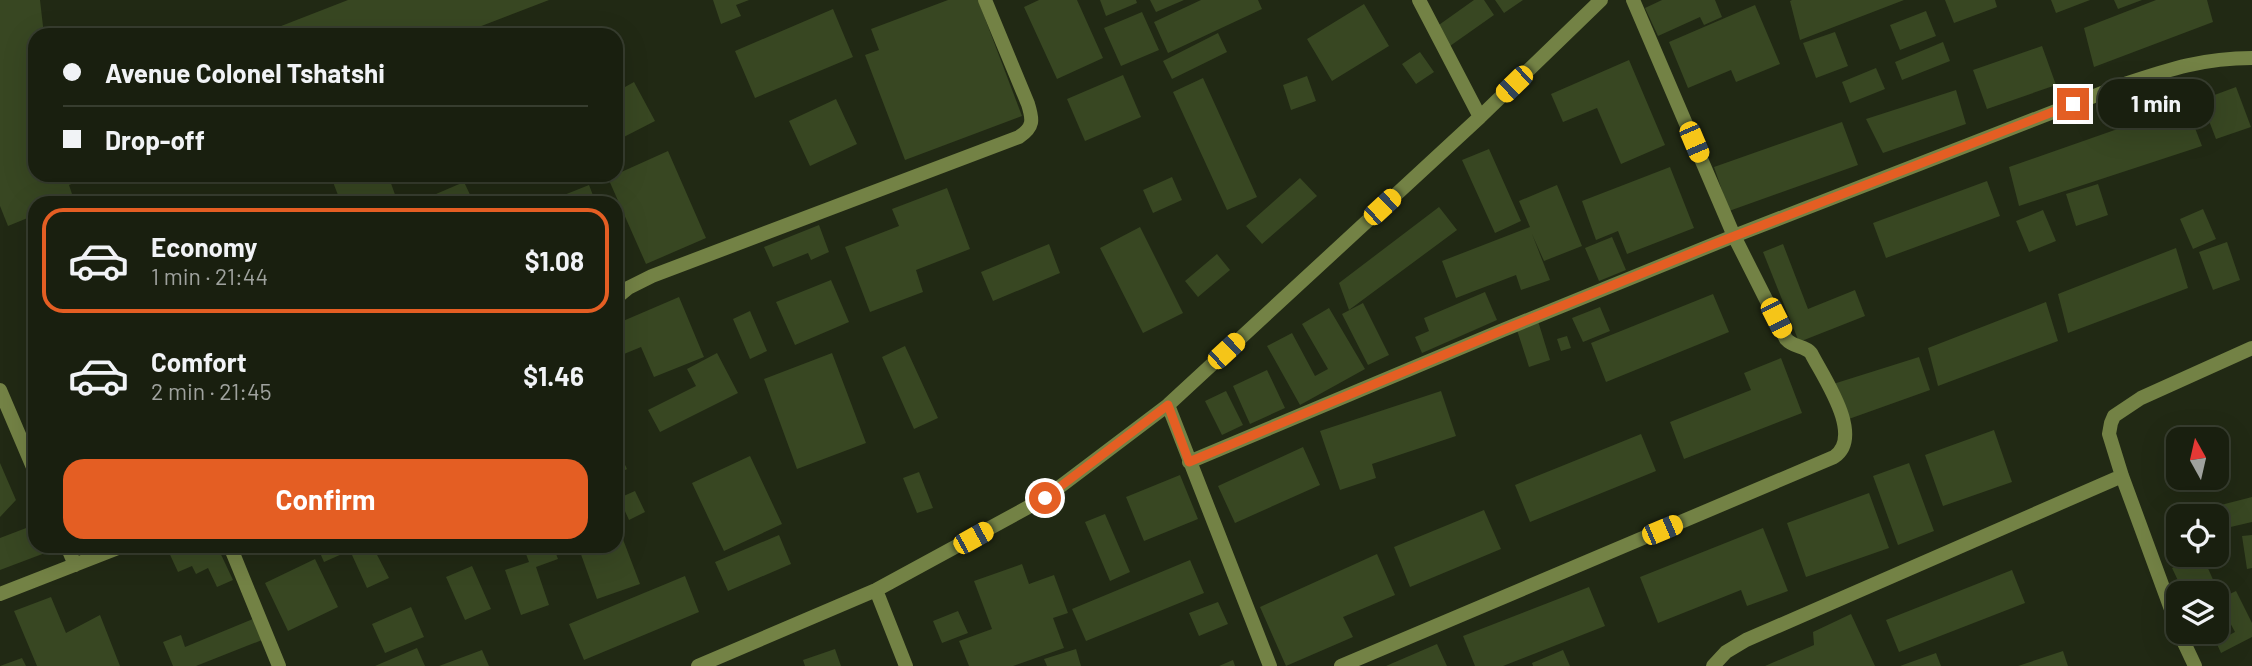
<!DOCTYPE html>
<html lang="en">
<head>
<meta charset="utf-8">
<style>
  :root { --surface:#191f0f; --page:#222718; --text:#f1f3f6; --muted:#9fa29e; --line:#373d2f; --accent:#e45e23 }
  body { margin:0; font-family:Barlow,sans-serif; background:var(--page); color:var(--text); height:100vh; display:flex; flex-direction:column; font-size:26px; white-space:nowrap }
  * { box-sizing:border-box; margin:0 }
  p { font-size:23px; color:var(--muted) }
  .icon { flex:none; width:38px; height:38px; fill:none; stroke:currentColor; stroke-width:2; stroke-linecap:round; stroke-linejoin:round }
  .map { position:relative; flex:1; overflow:hidden }
  .drawer { position:absolute; left:28px; top:196px; width:595px; height:357px; display:flex; flex-direction:column; background:var(--surface); border-radius:21px; box-shadow:0 7px 28px #0002,0 0 0 2px var(--line) }
  .drawer>* { flex:none }
  .hud { position:absolute; left:28px; top:28px; width:595px; height:154px; border-radius:21px; box-shadow:0 7px 28px #0002,0 0 0 2px var(--line); display:grid; align-content:center; height:154px; padding:0 35px; background:var(--surface) }
  .needle { width:46px; rotate:352deg }
  .controls { position:absolute; left:2166px; top:427px; display:grid; gap:14px }
  .controls a { display:grid; place-items:center; width:63px; height:63px; border-radius:14px; background:var(--surface); box-shadow:0 7px 28px #0002,0 0 0 2px var(--line); font-size:35px }
  .end { position:absolute; width:32px; height:32px; margin:-16px; border:9px solid #e45e23; background:#fff; box-shadow:0 0 0 4px #fff }
  .from { border-radius:50% }
  .bubble { position:absolute; height:49px; border-radius:21px; background:var(--surface); box-shadow:0 7px 28px #0002,0 0 0 2px var(--line); font-size:23px; font-weight:700; line-height:49px; text-align:center }
  .car { position:absolute; width:21px; height:42px; margin:-21px -10px; border-radius:9px; box-shadow:0 0 5px 2px #0007; background:linear-gradient(#f5c518 24%,#345 0 40%,#f5c518 0 76%,#345 0 86%,#f5c518 0) }
  .hud b { display:flex; align-items:center; gap:24px; height:66px; font-size:26px }
  .hud b+b { border-top:2px solid var(--line) }
  .hud i { width:18px; height:18px; background:var(--text) }
  ul { padding:12px 0 0; list-style:none }
  li { display:flex; align-items:center; gap:21px; height:105px; margin:0 14px 10px; padding:0 21px; border:4px solid transparent; border-radius:21px }
  li div { flex:1 }
  li b { display:block; font-size:26px }
  li em { font-style:normal; font-weight:700 }
  li.current { border-color:var(--accent) }
  li>.icon { width:63px; height:63px; stroke-width:1.5 }
  .cta { display:flex; gap:14px; margin-top:auto; padding:14px 35px }
  .cta a { flex:1; height:80px; border-radius:21px; background:var(--accent); color:#fff; font-size:28px; font-weight:700; line-height:80px; text-align:center }
  .map>svg:first-child { display:block }
</style>
</head>
<body>
<div class="map">
<svg width="2252" height="666" viewBox="0 0 2252 666">
  <rect width="100%" height="100%" fill="#212914"/>
  <!-- building -->
  <path fill="#384722" d="M 0,0 L 40,0 L 44,35 L 35,35 L 35,175 L 95,175 L 69,185 L 74,200 L 66,203 L 35,203 L 35,215 L 8,226 L 0,206 Z
    M 348,0 L 549,0 L 458,35 L 258,35 Z
    M 713,0 L 749,0 L 736,5 L 741,16 L 721,24 Z
    M 948,0 L 978,0 L 1022,116 L 905,160 L 865,55 L 879,50 L 871,29 Z
    M 1039,0 L 1077,0 L 1103,58 L 1057,79 L 1024,7 Z
    M 1100,0 L 1136,0 L 1137,3 L 1106,16 Z
    M 1150,0 L 1184,0 L 1156,12 Z
    M 1201,0 L 1258,0 L 1262,9 L 1168,53 L 1154,22 Z
    M 1474,0 L 1484,0 L 1494,15 L 1450,46 L 1436,27 Z
    M 1495,0 L 1523,0 L 1504,13 Z
    M 1662,0 L 1715,0 L 1722,17 L 1704,25 L 1700,17 L 1658,36 L 1645,8 Z
    M 1792,0 L 1904,0 L 1800,40 L 1790,1 Z
    M 1945,0 L 1995,0 L 1997,7 L 1954,23 Z
    M 2051,0 L 2090,0 L 2056,13 Z
    M 2114,0 L 2142,0 L 2118,9 Z
    M 2156,0 L 2207,0 L 2213,22 L 2094,67 L 2084,28 Z
    M 1364,4 L 1389,46 L 1332,81 L 1307,39 Z
    M 1755,5 L 1780,64 L 1736,82 L 1731,70 L 1688,88 L 1669,42 Z
    M 833,9 L 853,57 L 755,98 L 735,51 Z
    M 1926,11 L 1936,36 L 1900,50 L 1890,25 Z
    M 1142,12 L 1159,50 L 1121,66 L 1104,28 Z
    M 1835,32 L 1848,66 L 1816,78 L 1803,43 Z
    M 1218,33 L 1227,52 L 1172,79 L 1163,61 Z
    M 1943,42 L 1950,61 L 1902,80 L 1895,62 Z
    M 2042,46 L 2056,85 L 1987,109 L 1973,70 Z
    M 1420,52 L 1434,72 L 1416,84 L 1402,64 Z
    M 1629,60 L 1665,145 L 1621,164 L 1597,108 L 1563,122 L 1551,94 Z
    M 1876,68 L 1885,89 L 1850,103 L 1842,82 Z
    M 1123,75 L 1141,117 L 1085,141 L 1067,99 Z
    M 1307,76 L 1316,101 L 1291,110 L 1283,85 Z
    M 1203,78 L 1257,197 L 1227,210 L 1173,92 Z
    M 634,82 L 655,121 L 616,141 L 616,92 Z
    M 2236,87 L 2251,127 L 2216,139 L 2201,100 Z
    M 1956,90 L 1966,124 L 1883,153 L 1866,119 Z
    M 836,99 L 857,144 L 810,166 L 789,121 Z
    M 2186,105 L 2202,146 L 2019,206 L 2009,167 Z
    M 1842,122 L 1858,165 L 1729,211 L 1714,167 Z
    M 1489,149 L 1521,221 L 1495,233 L 1462,160 Z
    M 668,151 L 706,238 L 646,264 L 608,178 Z
    M 1670,167 L 1694,228 L 1627,254 L 1618,231 L 1596,240 L 1582,201 Z
    M 354,175 L 388,175 L 398,203 L 341,203 L 333,182 Z
    M 1172,177 L 1182,200 L 1153,213 L 1143,190 Z
    M 1300,178 L 1317,196 L 1262,244 L 1246,226 Z
    M 1987,181 L 2000,216 L 1886,258 L 1873,223 Z
    M 464,182 L 474,203 L 423,203 L 422,200 Z
    M 2098,184 L 2108,215 L 2076,226 L 2066,194 Z
    M 589,185 L 596,203 L 544,203 Z
    M 1557,185 L 1582,246 L 1544,261 L 1532,234 L 1550,280 L 1521,290 L 1516,275 L 1456,298 L 1442,261 L 1530,227 L 1519,201 Z
    M 947,188 L 970,249 L 916,270 L 923,292 L 870,312 L 845,247 L 899,226 L 892,209 Z
    M 1439,207 L 1457,230 L 1349,310 L 1339,283 Z
    M 2203,209 L 2216,239 L 2193,249 L 2180,219 Z
    M 2043,210 L 2056,241 L 2029,252 L 2016,221 Z
    M 819,225 L 829,252 L 811,260 L 808,253 L 773,267 L 764,247 Z
    M 1140,227 L 1183,313 L 1143,333 L 1100,248 Z
    M 1612,237 L 1626,270 L 1599,281 L 1585,248 Z
    M 2227,242 L 2240,280 L 2213,290 L 2199,252 Z
    M 1049,244 L 1060,273 L 993,301 L 981,272 Z
    M 1783,244 L 1808,309 L 1855,290 L 1865,316 L 1799,342 L 1763,252 Z
    M 2176,248 L 2188,288 L 2068,333 L 2058,294 Z
    M 1217,254 L 1230,270 L 1198,297 L 1185,281 Z
    M 831,280 L 849,322 L 795,345 L 776,302 Z
    M 1485,292 L 1497,320 L 1422,353 L 1415,337 L 1429,331 L 1424,318 Z
    M 1713,294 L 1729,332 L 1606,382 L 1591,343 Z
    M 679,297 L 704,357 L 654,377 L 641,347 L 624,354 L 616,335 L 616,324 Z
    M 2046,302 L 2058,341 L 1938,386 L 1928,348 Z
    M 1363,303 L 1389,355 L 1368,365 L 1342,314 Z
    M 1600,307 L 1610,331 L 1583,342 L 1572,318 Z
    M 1329,308 L 1365,369 L 1300,405 L 1267,346 L 1292,333 L 1315,376 L 1328,369 L 1302,324 Z
    M 750,311 L 767,351 L 750,359 L 733,319 Z
    M 1538,321 L 1550,360 L 1529,367 L 1516,327 Z
    M 1567,336 L 1571,348 L 1561,351 L 1557,339 Z
    M 905,346 L 938,418 L 914,429 L 882,357 Z
    M 717,353 L 738,393 L 660,432 L 648,410 L 696,386 L 687,369 Z
    M 832,353 L 866,443 L 797,469 L 764,379 Z
    M 1919,357 L 1930,390 L 1846,420 L 1830,385 Z
    M 1781,358 L 1802,413 L 1684,459 L 1670,422 L 1751,390 L 1744,373 Z
    M 1267,370 L 1285,408 L 1250,424 L 1233,386 Z
    M 1226,391 L 1243,425 L 1222,435 L 1205,401 Z
    M 1441,391 L 1456,436 L 1372,464 L 1376,478 L 1340,490 L 1320,431 Z
    M 1994,430 L 2012,482 L 1943,506 L 1925,455 Z
    M 1641,434 L 1656,471 L 1530,522 L 1515,485 Z
    M 616,446 L 627,469 L 616,475 Z
    M 1303,447 L 1320,485 L 1235,523 L 1218,486 Z
    M 750,456 L 782,524 L 724,551 L 692,483 Z
    M 0,463 L 16,500 L 0,517 Z
    M 1909,463 L 1934,531 L 1898,545 L 1873,476 Z
    M 919,472 L 933,508 L 917,513 L 903,478 Z
    M 1180,475 L 1198,519 L 1144,541 L 1126,497 Z
    M 635,491 L 645,512 L 629,520 L 619,498 Z
    M 1869,493 L 1889,548 L 1806,577 L 1787,523 Z
    M 2252,497 L 2252,522 L 2222,529 L 2217,506 Z
    M 1484,510 L 1501,549 L 1410,587 L 1394,547 Z
    M 1105,514 L 1130,572 L 1110,581 L 1085,522 Z
    M 616,521 L 640,584 L 597,599 L 578,546 L 616,546 Z
    M 34,525 L 35,546 L 42,546 L 45,553 L 0,570 L 0,538 Z
    M 1763,528 L 1788,591 L 1747,606 L 1741,590 L 1658,623 L 1640,577 Z
    M 779,535 L 791,564 L 728,591 L 715,562 Z
    M 2252,535 L 2252,568 L 2247,569 L 2242,536 Z
    M 166,546 L 217,546 L 233,580 L 217,587 L 208,568 L 196,574 L 192,566 L 178,572 Z
    M 317,546 L 360,546 L 324,562 Z
    M 523,546 L 553,546 L 558,559 L 536,567 L 549,605 L 521,615 L 505,570 L 529,562 Z
    M 373,547 L 389,578 L 367,588 L 352,555 Z
    M 1377,554 L 1395,595 L 1343,617 L 1353,637 L 1286,666 L 1260,607 Z
    M 2202,555 L 2215,584 L 2194,593 L 2184,593 L 2172,568 Z
    M 315,559 L 338,607 L 288,631 L 265,583 Z
    M 1190,560 L 1204,593 L 1086,641 L 1072,609 Z
    M 1022,564 L 1029,584 L 1054,575 L 1068,613 L 1053,618 L 1064,648 L 1013,666 L 969,666 L 959,641 L 992,629 L 974,581 Z
    M 472,566 L 491,609 L 465,620 L 446,577 Z
    M 2012,570 L 2025,603 L 1899,652 L 1886,620 Z
    M 685,576 L 699,612 L 584,660 L 569,624 Z
    M 1589,587 L 1605,626 L 1503,666 L 1475,666 L 1463,636 Z
    M 2236,591 L 2252,623 L 2252,637 L 2221,653 L 2216,642 L 2235,632 L 2226,615 L 2218,619 L 2224,631 L 2220,633 L 2217,629 L 2217,600 Z
    M 51,597 L 66,633 L 100,615 L 120,666 L 37,666 L 14,611 Z
    M 1218,602 L 1228,624 L 1199,636 L 1189,613 Z
    M 411,607 L 424,637 L 385,653 L 372,624 Z
    M 958,611 L 968,633 L 942,643 L 933,621 Z
    M 1851,614 L 1875,666 L 1765,666 L 1814,645 L 1813,632 Z
    M 258,617 L 267,638 L 196,666 L 173,666 L 163,642 L 181,635 L 185,647 Z
    M 1437,644 L 1447,666 L 1386,666 Z
    M 417,648 L 425,666 L 375,666 Z
    M 835,649 L 841,666 L 805,666 L 803,660 Z
    M 1076,649 L 1081,666 L 1047,666 L 1044,659 Z
    M 482,650 L 489,666 L 439,666 Z
    M 1563,650 L 1570,666 L 1533,666 L 1532,663 Z
    M 2063,651 L 2068,666 L 2018,666 Z
    M 1936,653 L 1941,666 L 1900,666 Z
    M 22,658 L 26,666 L 0,666 Z
    M 1233,660 L 1235,666 L 1219,666 Z"/>
  <g fill="none" stroke-linecap="round" stroke-linejoin="round">
    <!-- street -->
    <path stroke="#738245" stroke-width="14" d="M 1419,0 L 1480,117
      M 616,298 L 628,288 L 652,276 L 1019,137 C 1034,127 1033,120 1028,104 L 985,0
      M 0,390 L 35,472
      M 1168,405 L 1270,666
      M 1189,462 L 1503,330 L 1734,236 L 2125,84 C 2170,69 2204,58 2252,58
      M 67,546 L 75,565
      M 230,546 L 279,666
      M 876,590 L 906,666
      M 0,594 L 123,546
      M 2179,631 L 2122,476 L 2109,434 L 2111,423 L 2114,416 L 2141,398 L 2252,348
      M 2179,632 L 2195,666
      M 698,666 L 876,590 L 1045,498 L 1168,405 L 1480,117 L 1601,0
      M 1341,666 L 1834,457 C 1865,436 1823,377 1811,353 C 1804,345 1794,348 1786,339 L 1734,236 L 1633,0
      M 1713,666 L 1726,652 L 1746,640 L 2122,476"/>
  </g>
  <g fill="none" stroke-linecap="round" stroke-linejoin="round">
    <!-- route -->
    <path stroke="#e45e23" stroke-width="9" d="M 1045,498 L 1168,405 L 1189,462 L 1503,330 L 1709,246 L 2073,104"/>
  </g>
</svg>
<div class="controls">
<a><svg class="needle" viewBox="-14 -14 28 28"><path d="M0-13l5 13h-10z" fill="#e53935"/><path d="M0 13l5-13h-10z" fill="#9fa29e"/></svg></a>
<a><svg class="icon" aria-label="locate" viewBox="0 0 24 24"><circle cx="12" cy="12" r="6"/><path d="M12 2v4M12 18v4M2 12h4M18 12h4"/></svg></a>
<a><svg class="icon" aria-label="layers" viewBox="0 0 24 24"><path d="M12 4l9 5-9 5-9-5zM3 14l9 5 9-5"/></svg></a>
</div>
<i class="end from" style="left:1045px;top:498px"></i>
<i class="end" style="left:2073px;top:104px"></i>
<div class="bubble" style="left:2098px;top:79px;width:116px">1 min</div>
<i class="car" style="left:1514px;top:84px;rotate:226deg"></i>
<i class="car" style="left:1694px;top:142px;rotate:157deg"></i>
<i class="car" style="left:1382px;top:207px;rotate:47deg"></i>
<i class="car" style="left:1776px;top:318px;rotate:153deg"></i>
<i class="car" style="left:1226px;top:351px;rotate:47deg"></i>
<i class="car" style="left:1662px;top:530px;rotate:67deg"></i>
<i class="car" style="left:973px;top:538px;rotate:61deg"></i>
<div class="hud">
<b><i class="from"></i>Avenue Colonel Tshatshi</b>
<b><i></i>Drop-off</b>
</div>
<section class="drawer">
<ul>
<li class="current"><svg class="icon" aria-label="car" viewBox="0 0 24 24"><path d="M5 17H2v-5l4-1 3-4h7l3 4 3 1v5h-3M9 17h6M6 11h13"/><circle cx="7" cy="17" r="2"/><circle cx="17" cy="17" r="2"/></svg><div><b>Economy</b><p>1 min · 21:44</p></div><em>$1.08</em></li>
<li><svg class="icon" aria-label="car" viewBox="0 0 24 24"><path d="M5 17H2v-5l4-1 3-4h7l3 4 3 1v5h-3M9 17h6M6 11h13"/><circle cx="7" cy="17" r="2"/><circle cx="17" cy="17" r="2"/></svg><div><b>Comfort</b><p>2 min · 21:45</p></div><em>$1.46</em></li>
</ul>
<div class="cta"><a>Confirm</a></div>
</section>
</div>
</body>
</html>
